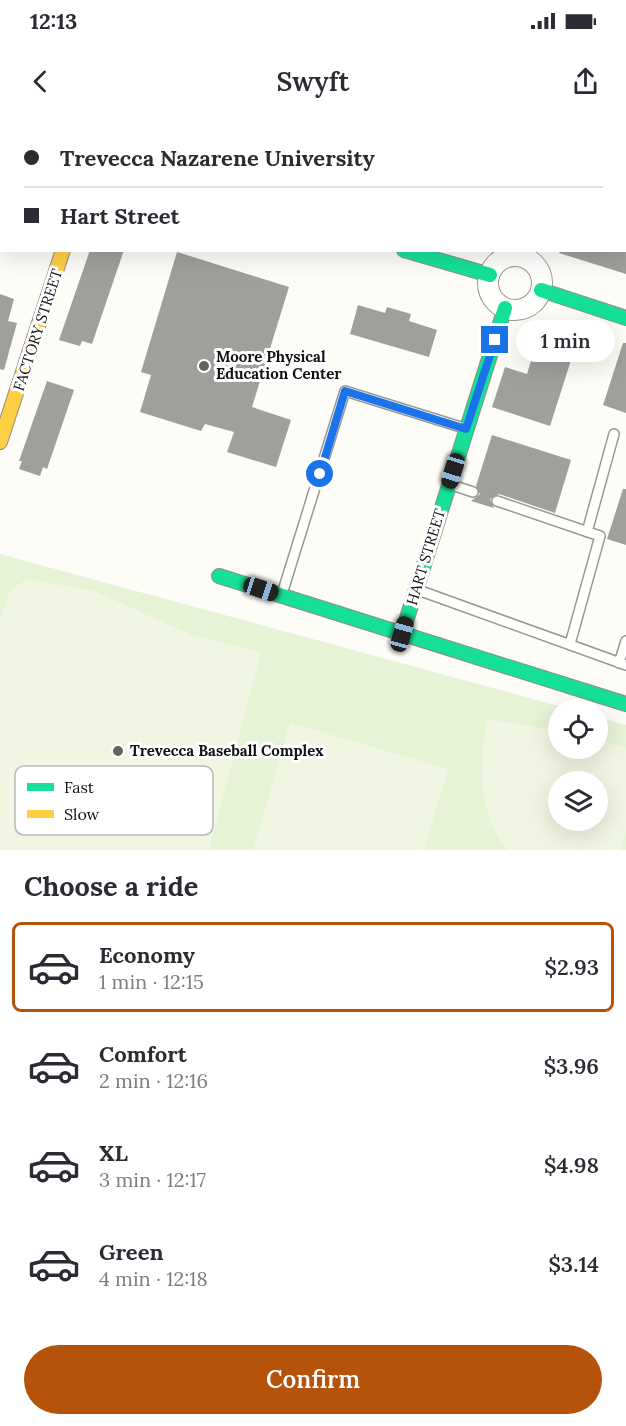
<!DOCTYPE html>
<html lang="en">
<head>
<meta charset="utf-8">
<style>
  :root { --surface:#fff; --page:#f7f7f7; --text:#2b2b33; --muted:#7c7c81; --line:#e1e1e2; --accent:#b45309 }
  body { margin:0; font-family:Lora,serif; background:var(--page); color:var(--text); height:100vh; display:flex; flex-direction:column; font-size:22px; white-space:nowrap }
  * { box-sizing:border-box; margin:0 }
  p { font-size:20px; color:var(--muted) }
  .icon { flex:none; width:33px; height:33px; fill:none; stroke:currentColor; stroke-width:2; stroke-linecap:round; stroke-linejoin:round }
  .map { position:relative; height:730px; overflow:hidden }
  .drawer { display:flex; flex-direction:column; background:var(--surface); flex:1 }
  .drawer>* { flex:none }
  .guide { position:absolute; left:0px; top:0px; width:627px; height:132px; box-shadow:0 6px 24px #0002; display:grid; align-content:center; height:132px; padding:0 24px; background:var(--surface) }
  .controls { position:absolute; left:548px; top:579px; display:grid; gap:12px }
  .controls a { display:grid; place-items:center; width:60px; height:60px; border-radius:50%; background:var(--surface); box-shadow:0 6px 24px #0002; font-size:30px }
  .end { position:absolute; width:27px; height:27px; margin:-14px; border:8px solid #1a73e8; background:#fff; box-shadow:0 0 0 3px #fff }
  .from { border-radius:50% }
  .bubble { position:absolute; height:42px; border-radius:21px; background:var(--surface); box-shadow:0 6px 24px #0002; font-size:20px; font-weight:600; line-height:42px; text-align:center }
  .car { position:absolute; width:18px; height:36px; margin:-18px -9px; border-radius:8px; box-shadow:0 0 4px 2px #0007; background:linear-gradient(#222 24%,#8ab4d8 0 40%,#222 0 76%,#8ab4d8 0 86%,#222 0) }
  .guide b { display:flex; align-items:center; gap:21px; height:57px; font-size:22px }
  .guide b+b { border-top:2px solid var(--line) }
  .guide i { width:15px; height:15px; background:var(--text) }
  ul { padding:0; list-style:none }
  li { display:flex; align-items:center; gap:18px; height:90px; margin:0 12px 9px; padding:0 12px; border:3px solid transparent; border-radius:9px }
  li div { flex:1 }
  li b { display:block; font-size:22px }
  li em { font-style:normal; font-weight:600 }
  li.on { border-color:var(--accent) }
  li>.icon { width:54px; height:54px; stroke-width:1.5 }
  h2 { padding:0 24px; font-size:27px; line-height:72px }
  .action { display:flex; gap:12px; margin-top:auto; padding:12px 24px }
  .action a { flex:1; height:69px; border-radius:36px; background:var(--accent); color:#fff; font-size:24px; font-weight:600; line-height:69px; text-align:center }
  .status { display:flex; justify-content:space-between; align-items:center; height:42px; padding:0 30px; background:var(--surface); direction:ltr }
  .status svg { height:16px; fill:currentColor }
  header { display:flex; justify-content:space-between; align-items:center; height:78px; padding:0 24px; background:var(--surface); font-size:27px; font-weight:600 }
  .map>svg:first-child { display:block }
</style>
</head>
<body>
<div class="status"><b>12:13</b><svg viewBox="0 0 49 12"><path d="M0 12V9h3v3zM5 12V6h3v6zM10 12V3h3v9zM15 12V0h3v12zM26 1h20v11H26zM47 4h2v5h-2z"/></svg></div>
<header><svg class="icon" aria-label="back" viewBox="0 0 24 24"><path d="M15 5l-7 7 7 7"/></svg>Swyft<svg class="icon" aria-label="share" viewBox="0 0 24 24"><path d="M12 15V3M7 8l5-5 5 5M5 13v7h14v-7"/></svg></header>
<div class="map">
<svg width="626" height="730" viewBox="0 0 626 730">
  <rect width="100%" height="100%" fill="#fdfcf7"/>
  <!-- green -->
  <path fill="#e7f3d7" fill-rule="evenodd" d="M 0,434 L 570,589 L 558,590 L 558,628 L 597,628 L 597,597 L 626,605 L 626,730 L 0,730 ZM 558,662 L 597,662 L 597,700 L 558,700 Z"/>
  <!-- pitch -->
  <path fill="#f0f6e1" fill-rule="evenodd" d="M 27,459 L 94,471 L 194,516 L 261,532 L 209,730 L 0,730 L 0,501 L 10,471 Z
    M 487,599 L 558,611 L 558,628 L 597,628 L 597,619 L 626,628 L 626,712 L 620,730 L 509,730 C 476,696 480,642 487,599 ZM 558,662 L 597,662 L 597,700 L 558,700 Z
    M 290,603 L 448,649 L 424,730 L 253,730 Z"/>
  <!-- building -->
  <path fill="#a19f9c" d="M 90,130 L 124,130 L 92,224 L 82,221 L 80,226 L 59,220 Z
    M 560,130 L 626,130 L 626,154 L 559,133 Z
    M 177,132 L 289,167 L 252,287 L 291,300 L 276,347 L 227,332 L 234,312 L 205,304 L 201,311 L 140,292 L 151,255 L 141,252 Z
    M 0,174 L 14,179 L 8,201 L 17,203 L 4,250 L 0,249 Z
    M 358,185 L 385,193 L 387,187 L 411,194 L 409,201 L 437,210 L 429,237 L 350,214 Z
    M 547,217 L 569,224 L 566,232 L 573,234 L 550,306 L 492,287 L 505,247 L 527,254 L 537,221 L 545,223 Z
    M 623,223 L 626,223 L 626,293 L 603,285 Z
    M 47,261 L 74,270 L 47,349 L 43,347 L 40,356 L 19,349 L 22,341 L 19,341 Z
    M 492,315 L 571,340 L 555,393 L 499,374 L 490,379 L 494,388 L 471,381 L 480,374 L 476,366 Z
    M 623,369 L 626,369 L 626,425 L 607,419 Z"/>
  <g fill="none" stroke-linecap="round" stroke-linejoin="round">
    <defs>
      <path id="lane" d="M 452,365 L 473,372
        M 497,381 L 600,416 L 570,524
        M 587,412 L 614,314
        M 418,470 L 626,545
        M 282,474 L 345,271 L 464,308
        M 619,543 L 626,521"/>
      <path id="street" d="M 97,2 L 97,0
        M 563,2 L 563,0
        M 0,52 L 2,52
        M488 163a27 27 0 1 1 54 0a27 27 0 1 1-54 0Z"/>
      <path id="fast" d="M 404,130 L 490,155
        M 541,170 L 626,198
        M 219,456 L 626,584
        M 402,514 L 505,188"/>
      <path id="slow" d="M 0,322 L 63,130"/>
    </defs>
    <!-- lane casing -->
    <use href="#lane" stroke="#979795" stroke-width="12"/>
    <!-- street casing -->
    <use href="#street" stroke="#979795" stroke-width="22"/>
    <!-- fast casing -->
    <use href="#fast" stroke="#8e8d8b" stroke-width="16"/>
    <!-- slow casing -->
    <use href="#slow" stroke="#8e8d8b" stroke-width="16"/>
    <!-- path -->
    <path stroke="#b9b9b8" stroke-width="3" stroke-dasharray="6 3" stroke-linecap="butt" d="M 72,2 L 73,0"/>
    <!-- lane -->
    <use href="#lane" stroke="#fffffe" stroke-width="9"/>
    <!-- street -->
    <use href="#street" stroke="#fffffe" stroke-width="20"/>
    <!-- fast -->
    <use href="#fast" stroke="#16e098" stroke-width="14"/>
    <!-- slow -->
    <use href="#slow" stroke="#ffcf43" stroke-width="14"/>
  </g>
  <g fill="none" stroke-linecap="round" stroke-linejoin="round">
    <!-- route -->
    <path stroke="#1a73e8" stroke-width="8" d="M 320,354 L 345,271 L 466,309 L 495,220"/>
  </g>
  <!-- markers -->
  <g fill="#646362" stroke="#fff" stroke-width="2">
    <circle cx="204" cy="246" r="6"/>
    <circle cx="118" cy="631" r="6"/>
  </g>
  <g text-anchor="middle" stroke-width="6" stroke-linejoin="round" paint-order="stroke">
    <!-- street labels -->
    <g font-size="15" fill="#111" stroke="#fff">
      <text transform="translate(38 210) rotate(-72)" y="5">FACTORY STREET</text>
      <text transform="translate(426 437) rotate(-73)" y="5">HART STREET</text>
    </g>
    <!-- poi labels -->
    <g font-size="15" font-weight="bold" fill="#111" stroke="#fff" text-anchor="start">
      <text x="216" y="242">Moore Physical<tspan x="216" dy="17">Education Center</tspan></text>
      <text x="130" y="636">Trevecca Baseball Complex</text>
    </g>
  </g>
  <!-- legend -->
  <rect x="15" y="646" width="198" height="69" rx="9" fill="#fff" stroke="#b8b8b8" stroke-width="1.5"/>
  <rect x="27" y="663" width="27" height="8" fill="#16e098"/>
  <rect x="27" y="690" width="27" height="8" fill="#ffcf43"/>
  <g font-size="16" fill="#111">
    <text x="64" y="673">Fast</text>
    <text x="64" y="700">Slow</text>
  </g>
</svg>
<div class="controls">
<a><svg class="icon" aria-label="locate" viewBox="0 0 24 24"><circle cx="12" cy="12" r="6"/><path d="M12 2v4M12 18v4M2 12h4M18 12h4"/></svg></a>
<a><svg class="icon" aria-label="layers" viewBox="0 0 24 24"><path d="M12 4l9 5-9 5-9-5zM3 14l9 5 9-5"/></svg></a>
</div>
<i class="end from" style="left:320px;top:354px"></i>
<i class="end" style="left:495px;top:220px"></i>
<div class="bubble" style="left:516px;top:200px;width:99px">1 min</div>
<i class="car" style="left:453px;top:351px;rotate:197deg"></i>
<i class="car" style="left:261px;top:469px;rotate:108deg"></i>
<i class="car" style="left:402px;top:514px;rotate:16deg"></i>
<div class="guide">
<b><i class="from"></i>Trevecca Nazarene University</b>
<b><i></i>Hart Street</b>
</div>
</div>
<section class="drawer">
<h2>Choose a ride</h2>
<ul>
<li class="on"><svg class="icon" aria-label="car" viewBox="0 0 24 24"><path d="M5 17H2v-5l4-1 3-4h7l3 4 3 1v5h-3M9 17h6M6 11h13"/><circle cx="7" cy="17" r="2"/><circle cx="17" cy="17" r="2"/></svg><div><b>Economy</b><p>1 min · 12:15</p></div><em>$2.93</em></li>
<li><svg class="icon" aria-label="car" viewBox="0 0 24 24"><path d="M5 17H2v-5l4-1 3-4h7l3 4 3 1v5h-3M9 17h6M6 11h13"/><circle cx="7" cy="17" r="2"/><circle cx="17" cy="17" r="2"/></svg><div><b>Comfort</b><p>2 min · 12:16</p></div><em>$3.96</em></li>
<li><svg class="icon" aria-label="car" viewBox="0 0 24 24"><path d="M5 17H2v-5l4-1 3-4h7l3 4 3 1v5h-3M9 17h6M6 11h13"/><circle cx="7" cy="17" r="2"/><circle cx="17" cy="17" r="2"/></svg><div><b>XL</b><p>3 min · 12:17</p></div><em>$4.98</em></li>
<li><svg class="icon" aria-label="car" viewBox="0 0 24 24"><path d="M5 17H2v-5l4-1 3-4h7l3 4 3 1v5h-3M9 17h6M6 11h13"/><circle cx="7" cy="17" r="2"/><circle cx="17" cy="17" r="2"/></svg><div><b>Green</b><p>4 min · 12:18</p></div><em>$3.14</em></li>
</ul>
<div class="action"><a>Confirm</a></div>
</section>
</body>
</html>
